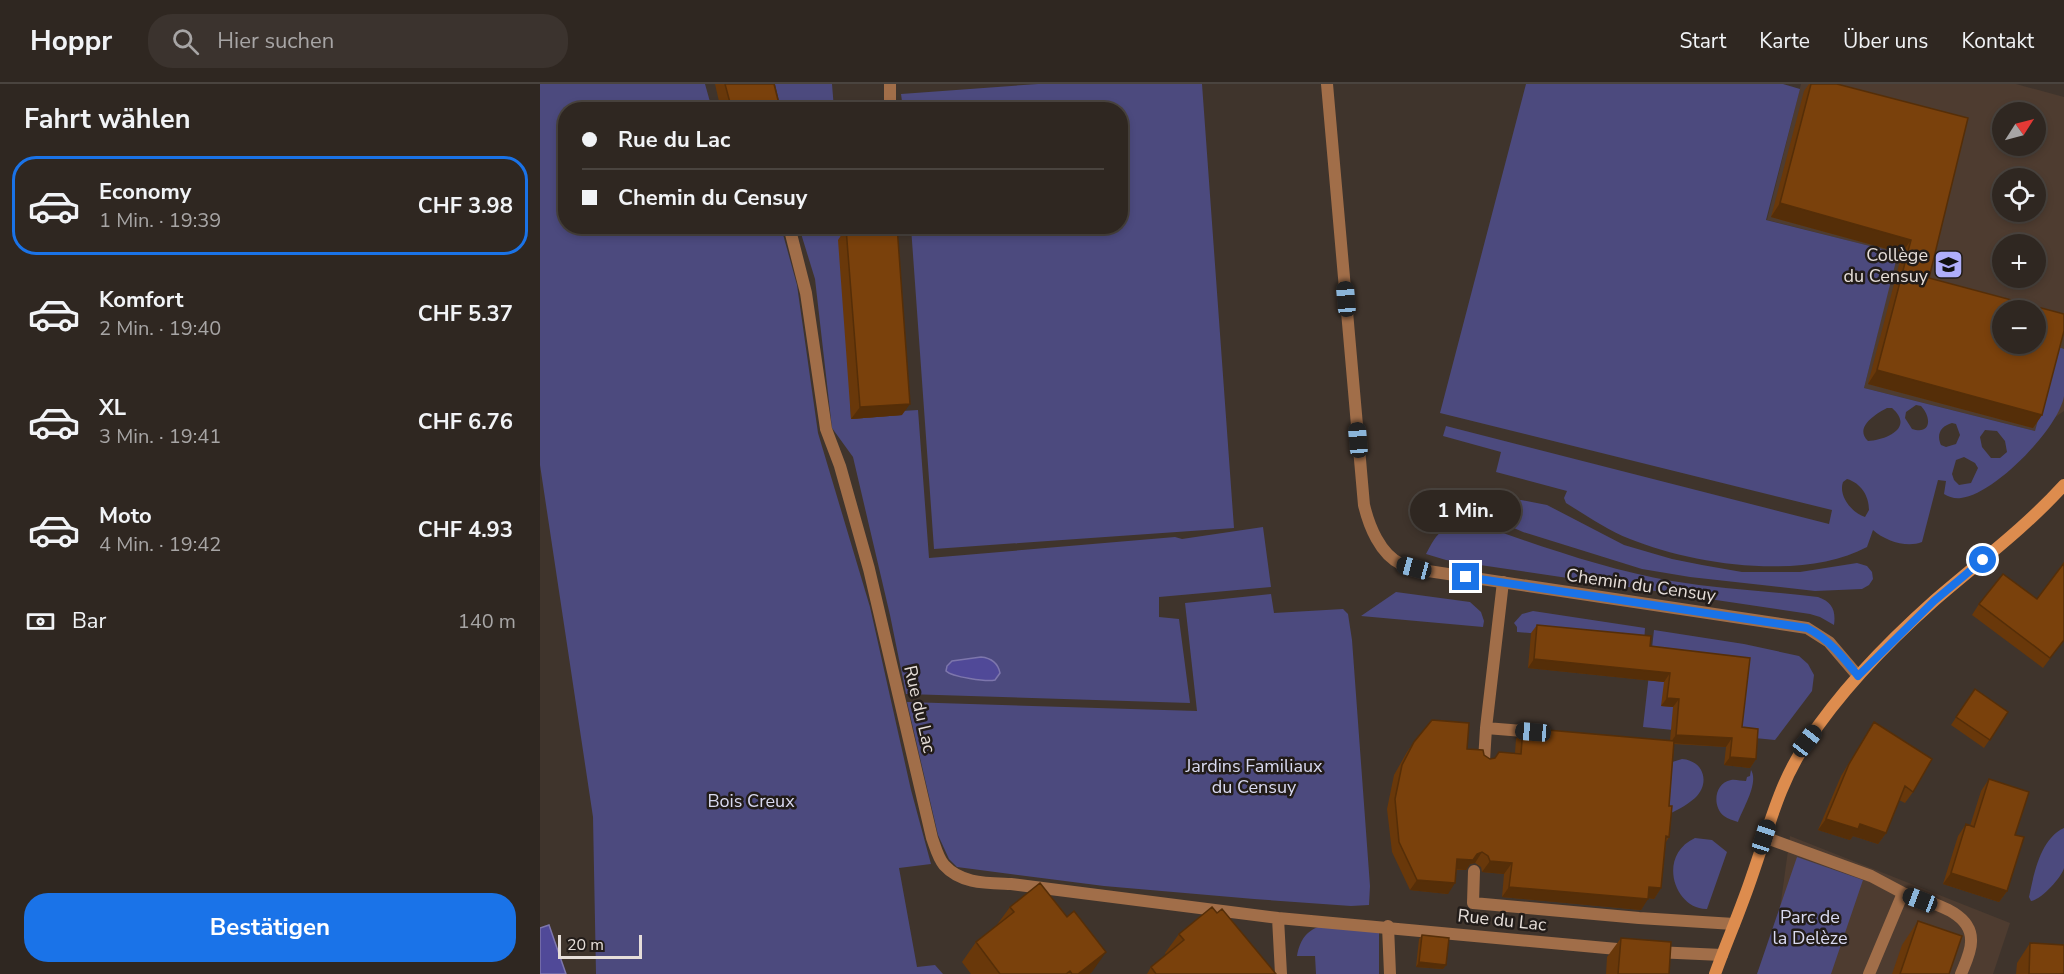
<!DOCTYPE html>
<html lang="de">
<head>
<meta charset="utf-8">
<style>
  :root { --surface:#2f2721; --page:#3b332e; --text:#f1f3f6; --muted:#a7a5a5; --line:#4a443f; --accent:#1a73e8 }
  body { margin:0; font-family:"Nunito Sans",sans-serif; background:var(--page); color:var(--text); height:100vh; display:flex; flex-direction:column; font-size:22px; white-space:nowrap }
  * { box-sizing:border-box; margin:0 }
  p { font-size:20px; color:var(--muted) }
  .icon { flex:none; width:33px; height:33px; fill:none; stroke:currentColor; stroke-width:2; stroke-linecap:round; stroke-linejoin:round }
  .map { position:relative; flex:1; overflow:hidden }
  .sheet { display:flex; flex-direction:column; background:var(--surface); width:540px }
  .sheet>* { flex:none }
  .hud { position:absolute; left:18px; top:18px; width:570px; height:132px; border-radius:24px; box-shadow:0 3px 9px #0003,0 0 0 2px var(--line); display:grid; align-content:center; height:132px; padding:0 24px; background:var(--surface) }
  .needle { width:39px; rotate:54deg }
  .tools { position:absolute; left:1452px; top:18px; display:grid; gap:12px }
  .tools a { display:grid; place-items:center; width:54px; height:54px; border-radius:50%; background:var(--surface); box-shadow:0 3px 9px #0003,0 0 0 2px var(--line); font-size:30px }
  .scale { position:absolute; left:18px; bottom:15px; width:84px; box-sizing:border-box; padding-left:6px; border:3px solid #e6ded9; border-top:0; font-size:16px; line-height:21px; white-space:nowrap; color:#e6ded9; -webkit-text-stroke:4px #221c19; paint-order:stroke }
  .end { position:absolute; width:27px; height:27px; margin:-14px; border:8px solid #1a73e8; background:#fff; box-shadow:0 0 0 3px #fff }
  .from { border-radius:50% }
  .bubble { position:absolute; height:42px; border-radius:21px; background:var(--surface); box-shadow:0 3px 9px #0003,0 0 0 2px var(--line); font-size:20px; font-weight:700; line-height:42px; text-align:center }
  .car { position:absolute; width:18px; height:36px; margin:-18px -9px; border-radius:8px; box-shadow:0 0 4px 2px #0007; background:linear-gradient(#222 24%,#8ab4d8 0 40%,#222 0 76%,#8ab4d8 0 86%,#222 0) }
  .hud b { display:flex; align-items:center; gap:21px; height:57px; font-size:22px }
  .hud b+b { border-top:2px solid var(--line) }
  .hud i { width:15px; height:15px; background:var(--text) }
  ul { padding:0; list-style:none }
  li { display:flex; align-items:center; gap:18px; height:99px; margin:0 12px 9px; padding:0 12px; border:3px solid transparent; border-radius:24px }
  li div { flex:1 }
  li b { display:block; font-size:22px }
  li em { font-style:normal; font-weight:700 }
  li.on { border-color:var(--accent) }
  li>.icon { width:54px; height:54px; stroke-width:1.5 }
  h2 { padding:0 24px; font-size:27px; line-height:72px }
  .pay { display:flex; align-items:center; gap:15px; height:66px; padding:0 24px; font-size:22px }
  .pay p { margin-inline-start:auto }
  .button { display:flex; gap:12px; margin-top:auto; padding:12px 24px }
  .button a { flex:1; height:69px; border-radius:24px; background:var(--accent); color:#fff; font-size:24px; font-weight:700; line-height:69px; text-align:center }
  header { display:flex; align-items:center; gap:36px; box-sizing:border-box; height:84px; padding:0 30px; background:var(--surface); border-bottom:2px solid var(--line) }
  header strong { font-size:28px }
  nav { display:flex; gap:33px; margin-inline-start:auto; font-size:21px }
  .search { width:420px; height:54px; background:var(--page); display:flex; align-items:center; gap:15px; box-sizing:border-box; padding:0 21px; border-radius:24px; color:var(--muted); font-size:22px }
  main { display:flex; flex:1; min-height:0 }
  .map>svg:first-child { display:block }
</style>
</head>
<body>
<header>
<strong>Hoppr</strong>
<div class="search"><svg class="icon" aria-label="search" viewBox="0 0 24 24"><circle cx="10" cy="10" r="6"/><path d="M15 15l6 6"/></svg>Hier suchen</div>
<nav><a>Start</a><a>Karte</a><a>Über uns</a><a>Kontakt</a></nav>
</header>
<main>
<section class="sheet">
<h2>Fahrt wählen</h2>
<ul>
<li class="on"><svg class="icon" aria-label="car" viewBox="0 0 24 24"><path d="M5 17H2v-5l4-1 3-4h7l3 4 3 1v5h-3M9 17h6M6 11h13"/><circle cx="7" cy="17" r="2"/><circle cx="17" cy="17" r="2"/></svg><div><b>Economy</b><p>1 Min. · 19:39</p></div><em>CHF 3.98</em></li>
<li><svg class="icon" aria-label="car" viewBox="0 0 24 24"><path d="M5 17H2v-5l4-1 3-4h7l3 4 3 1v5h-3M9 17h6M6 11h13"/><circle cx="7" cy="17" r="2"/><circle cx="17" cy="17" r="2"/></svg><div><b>Komfort</b><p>2 Min. · 19:40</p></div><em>CHF 5.37</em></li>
<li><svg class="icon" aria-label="car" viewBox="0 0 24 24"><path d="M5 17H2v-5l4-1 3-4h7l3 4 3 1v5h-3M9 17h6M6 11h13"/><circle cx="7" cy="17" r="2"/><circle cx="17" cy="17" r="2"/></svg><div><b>XL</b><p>3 Min. · 19:41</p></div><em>CHF 6.76</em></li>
<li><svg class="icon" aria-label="car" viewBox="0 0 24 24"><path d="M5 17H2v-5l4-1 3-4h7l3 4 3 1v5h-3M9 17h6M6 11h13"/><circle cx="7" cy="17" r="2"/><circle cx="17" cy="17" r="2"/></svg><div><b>Moto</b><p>4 Min. · 19:42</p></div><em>CHF 4.93</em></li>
</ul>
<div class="pay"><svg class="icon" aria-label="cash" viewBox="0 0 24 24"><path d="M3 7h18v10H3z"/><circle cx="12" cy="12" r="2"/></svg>Bar<p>140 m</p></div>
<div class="button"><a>Bestätigen</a></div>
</section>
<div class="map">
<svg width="1524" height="890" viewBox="0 0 1524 890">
  <rect width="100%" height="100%" fill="#3f342c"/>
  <!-- built -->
  <path fill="#4e3c30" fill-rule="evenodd" d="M 1261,0 L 1476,0 L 1524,13 L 1524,327 L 1495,347 L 1324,304 L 1357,169 L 1227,136 ZM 1462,28 L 1496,28 L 1496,62 L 1462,62 ZM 1462,94 L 1496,94 L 1496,128 L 1462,128 ZM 1462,160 L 1496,160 L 1496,194 L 1462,194 ZM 1462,226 L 1496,226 L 1496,260 L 1462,260 Z
    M 1250,752 L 1470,839 L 1453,890 L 1217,890 L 1238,839 Z"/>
  <!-- green -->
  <path fill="#4c4a7e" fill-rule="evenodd" d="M 0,0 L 165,0 L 172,25 L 26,26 L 26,142 L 241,143 L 257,201 L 278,349 L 330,523 L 371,706 L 391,780 L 359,784 L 377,883 L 395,881 L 403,890 L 56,890 L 53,733 L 0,381 Z
    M 235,0 L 292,0 L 294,25 L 241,25 Z
    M 498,0 L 662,0 L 694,444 L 394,465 L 371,143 L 580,142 L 580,26 L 363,25 L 361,10 Z
    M 986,0 L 1243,0 L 1260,5 L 1226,136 L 1358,169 L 1324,304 L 1495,347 L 1518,263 L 1524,265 C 1524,280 1524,297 1524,312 C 1519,344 1454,411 1421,414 C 1415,415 1409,413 1404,410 L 1406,397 L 1398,396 L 1382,458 C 1367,464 1345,457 1333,446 L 1327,463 C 1264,497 1154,481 1090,455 C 1067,446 1047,432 1026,419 L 1024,414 L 1027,407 L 956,388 L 961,368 L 903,352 L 906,342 L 1289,440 L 1292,426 L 900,329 ZM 1376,321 L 1381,322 C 1392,334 1391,351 1372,345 L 1365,334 L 1366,328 ZM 1347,324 L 1352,324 C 1375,344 1346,356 1328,357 C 1314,344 1335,330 1347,324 ZM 1412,339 L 1416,340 L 1420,351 L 1416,360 L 1406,363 L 1401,361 C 1396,350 1401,342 1412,339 ZM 1445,346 L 1457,347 L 1465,357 L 1467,368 L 1460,374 L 1451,374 L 1442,363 L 1440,353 ZM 1424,373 L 1435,379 L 1438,384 L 1431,399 L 1419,401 L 1414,396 L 1412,390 L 1416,376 ZM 1307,395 C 1321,399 1329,412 1329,426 L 1325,433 C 1312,429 1298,412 1303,398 Z
    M 259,143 L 303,143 L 311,335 L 362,331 L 362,327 L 378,326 L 389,474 L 635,453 L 642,455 L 723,443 L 731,503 L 619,513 L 619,533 L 639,535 L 650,619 L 366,610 L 350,531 L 313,373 L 292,344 L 275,195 Z
    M 981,416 L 1007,421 L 1084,461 L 1132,475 L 1162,481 L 1202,488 L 1260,488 L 1317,479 L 1327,482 L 1332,488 L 1333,495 L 1329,501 L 1322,505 L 1275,507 L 1150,493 L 1102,485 L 983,448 L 967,441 L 958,431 C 962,420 971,417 981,416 Z
    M 929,440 L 946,443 C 1006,464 1069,486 1132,497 C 1180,505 1229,507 1278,513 C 1292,518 1296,526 1294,541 L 1280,533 L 1270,530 L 906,476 L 886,470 C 898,447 903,441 929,440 Z
    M 856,508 L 930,518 L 941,528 L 944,537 L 943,543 L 821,532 Z
    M 731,510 L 734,529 L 803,525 L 808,530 L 812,556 L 830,802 L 829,821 L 811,822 L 714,815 L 564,802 L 417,783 L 409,775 L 398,751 L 367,618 L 657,627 L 645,519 Z
    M 993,527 L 1105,544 L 1104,559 L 977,548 L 977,543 L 974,539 L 982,530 Z
    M 1114,546 L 1204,560 L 1259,572 L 1268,580 L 1274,591 L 1272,607 L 1235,656 L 1103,643 Z
    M 1142,675 C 1165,677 1170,700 1155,714 C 1146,722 1135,727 1125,732 L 1129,679 Z
    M 1211,686 C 1219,699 1203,724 1198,738 C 1193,736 1188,735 1184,732 C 1172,723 1174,699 1191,696 C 1195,695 1201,697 1206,697 L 1207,693 L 1210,692 Z
    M 1524,744 C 1524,757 1524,771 1524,784 C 1522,793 1501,816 1491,817 L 1489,813 C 1494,790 1500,755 1524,744 Z
    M 1155,754 L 1172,756 L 1187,768 L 1167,825 C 1135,826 1116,772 1155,754 Z
    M 1257,773 L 1323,796 L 1291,890 L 1217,890 Z
    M 781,842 L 839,848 L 839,890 L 776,890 L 775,872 L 757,872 C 760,857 765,847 781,842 Z"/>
  <!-- water -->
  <path fill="#504998" stroke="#7d76ac" stroke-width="1.5" d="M 441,573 C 451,574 458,579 460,589 L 455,596 C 447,598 412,593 406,587 L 407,582 L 412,577 Z
    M 9,841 L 26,890 L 0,890 L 0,844 Z"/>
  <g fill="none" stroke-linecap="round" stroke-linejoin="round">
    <!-- lane -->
    <path stroke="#a16e49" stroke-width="12" d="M 350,26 L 350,0
      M 963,498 L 946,644 L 996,648
      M 944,677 L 946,644
      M 1224,753 L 1331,792 L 1363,809 L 1329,890
      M 934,787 L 933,819 L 1099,834 L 1194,840
      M 1363,809 C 1386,818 1433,826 1431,858 C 1431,868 1425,880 1421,890
      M 848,842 L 850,890"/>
    <!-- street -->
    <path stroke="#a16e49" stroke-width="12" d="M 787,0 L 824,421 C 829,442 840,470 861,480 C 868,485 880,485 888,487 L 1267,544 L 1289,558 L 1318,592
      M 249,142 L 266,209 L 286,345 L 300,382 L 329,485 L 392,754 C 395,762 398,774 404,781 C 421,800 447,799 471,800 L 738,834 L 1088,866
      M 738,834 L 741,890
      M 1115,868 L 1182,871"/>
    <!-- secondary -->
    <path stroke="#dd8c4e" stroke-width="12" d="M 1175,890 C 1187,857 1201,825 1212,792 C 1229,744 1238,701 1267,658 C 1301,606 1349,557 1395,516 C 1439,478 1485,444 1524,401"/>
  </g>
  <!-- wall -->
  <path fill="#69380a" d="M 175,0 L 234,0 L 239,26 L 181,26 Z
    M 1269,0 L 1297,0 L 1389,194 L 1502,331 L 1493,344 L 1328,300 L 1362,169 L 1231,133 L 1264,7 Z
    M 306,144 L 362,331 L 311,335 L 298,156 Z
    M 1497,515 L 1524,556 L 1503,584 L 1432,531 L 1439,520 Z
    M 997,541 L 1110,562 L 1202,643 L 1216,675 L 1210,684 L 1184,681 L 1186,663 L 1134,660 L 1129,722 L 1129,753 L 1126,758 L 1121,804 L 1114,815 L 1108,814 L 1101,826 L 962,813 L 964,790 L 942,788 L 941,783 L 935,779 L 930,780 L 926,786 L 916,786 L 908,810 L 870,806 L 852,768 L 847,725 L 854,691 L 867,668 L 874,658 L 927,665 L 944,671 L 950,675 L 975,669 L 976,655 L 983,644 L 1130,657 L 1133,623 L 1121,622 L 1124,598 L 988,584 L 991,549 Z
    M 1435,605 L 1468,628 L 1444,664 L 1411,641 Z
    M 1334,638 L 1373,708 L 1365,719 L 1359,716 L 1346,749 L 1338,760 L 1313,752 L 1310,756 L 1278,746 L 1301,692 Z
    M 1449,695 L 1475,751 L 1467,807 L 1459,818 L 1403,800 L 1418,752 L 1426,740 L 1430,742 L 1441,707 Z
    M 470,823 L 552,888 L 549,890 L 431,890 L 422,878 L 436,858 L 456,842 Z
    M 677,829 L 736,890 L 607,890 L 611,883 L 626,871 L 625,869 L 639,850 Z
    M 1378,837 L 1409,890 L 1352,890 L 1362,861 Z
    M 882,851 L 906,881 L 903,885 L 876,883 L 879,855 Z
    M 1081,854 L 1129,890 L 1066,890 L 1067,873 Z
    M 1490,859 L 1524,890 L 1476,890 L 1477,879 Z"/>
  <!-- shaded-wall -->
  <path fill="#552e08" d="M 1240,119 L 1371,156 L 1362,169 L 1231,133 Z
    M 1337,286 L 1502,331 L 1493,344 L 1328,300 Z
    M 370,320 L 362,331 L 311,335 L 320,323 Z
    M 994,575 L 1130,589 L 1124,598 L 988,584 Z
    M 1127,614 L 1139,615 L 1133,623 L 1121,622 Z
    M 1136,651 L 1192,654 L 1186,663 L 1130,659 Z
    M 1190,673 L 1216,675 L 1210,684 L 1184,681 Z
    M 1286,735 L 1320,740 L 1346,749 L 1338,760 L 1313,752 L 1310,756 L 1278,746 Z
    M 942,768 L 935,779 L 930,780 L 926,786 L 910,785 L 917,775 Z
    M 950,777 L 972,779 L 964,790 L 942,788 Z
    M 1411,789 L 1467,807 L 1459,818 L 1403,800 Z
    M 877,796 L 915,799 L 908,810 L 870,806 Z
    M 969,803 L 1108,815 L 1101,826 L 962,813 Z
    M 1109,803 L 1121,804 L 1114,815 L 1102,813 Z
    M 566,868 L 552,888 L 549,890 L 538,890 Z
    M 879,878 L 906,881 L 903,885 L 876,883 Z"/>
  <!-- building -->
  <path fill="#7a410c" stroke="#552e08" stroke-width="1.5" fill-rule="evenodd" d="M 185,0 L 234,0 L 240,24 L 232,26 L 192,26 Z
    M 1271,0 L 1297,0 L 1428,34 L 1389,194 L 1524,230 L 1524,247 L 1502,331 L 1337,286 L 1371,156 L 1240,119 ZM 1462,226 L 1496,226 L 1496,260 L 1462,260 Z
    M 330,142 L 357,142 L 370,320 L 320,323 L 306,144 Z
    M 1524,479 L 1524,556 L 1510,574 L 1439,520 L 1463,490 L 1497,515 Z
    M 997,541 L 1111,552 L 1110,562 L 1210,574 L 1202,643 L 1218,645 L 1216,675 L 1190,673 L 1192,654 L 1136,651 L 1139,615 L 1127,614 L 1130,589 L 994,575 Z
    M 1435,605 L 1468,628 L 1450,656 L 1416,633 Z
    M 892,636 L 929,639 L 927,665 L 943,666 L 944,671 L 950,675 L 955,674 L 959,668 L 981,670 L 983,644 L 1134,657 L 1129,722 L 1132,722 L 1129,753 L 1126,752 L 1121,804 L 1109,803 L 1108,815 L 969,803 L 972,779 L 950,777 L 948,772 L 942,768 L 937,770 L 933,776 L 917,775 L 915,799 L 877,796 L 859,758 L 855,715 L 862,681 L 874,658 Z
    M 1334,638 L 1392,675 L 1373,708 L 1365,702 L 1346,749 L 1320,740 L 1318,745 L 1286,735 L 1309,680 Z
    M 1449,695 L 1489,708 L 1475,751 L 1484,753 L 1467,807 L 1411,789 L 1426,740 L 1434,743 Z
    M 500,799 L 527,833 L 534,827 L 566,868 L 538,890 L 532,890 L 530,887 L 526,890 L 460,890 L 436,858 L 474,828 L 470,823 Z
    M 672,823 L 677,829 L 682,825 L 736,890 L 616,890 L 611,883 L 644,856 L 639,850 Z
    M 1378,837 L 1422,852 L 1409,890 L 1360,890 Z
    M 882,851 L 909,854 L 906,881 L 879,878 Z
    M 1081,854 L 1131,858 L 1129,890 L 1078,890 Z
    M 1490,859 L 1524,861 L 1524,890 L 1489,890 Z"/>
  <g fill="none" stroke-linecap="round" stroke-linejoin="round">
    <!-- route -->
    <path stroke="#1a73e8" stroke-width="8" d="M 926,493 L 1267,544 C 1289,555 1303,573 1318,592 L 1394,517 L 1443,476"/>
  </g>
  <!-- icons -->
  <defs>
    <symbol id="school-square" viewBox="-11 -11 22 22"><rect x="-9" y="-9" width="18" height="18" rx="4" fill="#afaefa" stroke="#221c19"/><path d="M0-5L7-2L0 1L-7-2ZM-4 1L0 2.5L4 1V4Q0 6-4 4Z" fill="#111"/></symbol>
  </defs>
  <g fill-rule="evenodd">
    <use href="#school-square" x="1392" y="164" width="33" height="33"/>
  </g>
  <g text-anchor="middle" stroke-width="5" stroke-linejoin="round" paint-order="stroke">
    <!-- poi labels -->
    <g font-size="18" fill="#e6ded9" stroke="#221c19" text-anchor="end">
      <text x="1388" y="177">Collège<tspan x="1388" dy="21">du Censuy</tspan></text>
    </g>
    <!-- street labels -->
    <g font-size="18" fill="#e6ded9" stroke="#221c19">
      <text transform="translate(1101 501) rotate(8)" y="6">Chemin du Censuy</text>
      <text transform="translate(380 625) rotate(77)" y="6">Rue du Lac</text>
      <text transform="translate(962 836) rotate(6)" y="6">Rue du Lac</text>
    </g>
    <!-- park labels -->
    <g font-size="18" fill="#d9daf1" stroke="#221c19">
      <text x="714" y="688">Jardins Familiaux<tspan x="714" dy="21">du Censuy</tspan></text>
      <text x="211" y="723">Bois Creux</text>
      <text x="1270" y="839">Parc de<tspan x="1270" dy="21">la Delèze</tspan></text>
    </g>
  </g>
</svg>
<div class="tools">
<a><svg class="needle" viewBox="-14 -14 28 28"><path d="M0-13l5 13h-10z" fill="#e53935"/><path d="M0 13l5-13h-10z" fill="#a7a5a5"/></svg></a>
<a><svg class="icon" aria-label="locate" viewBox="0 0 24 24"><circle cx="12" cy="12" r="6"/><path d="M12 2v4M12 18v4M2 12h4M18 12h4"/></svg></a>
<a>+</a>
<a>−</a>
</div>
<div class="scale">20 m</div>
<i class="end from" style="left:1443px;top:476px"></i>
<i class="end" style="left:926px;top:493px"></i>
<div class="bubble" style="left:870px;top:406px;width:111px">1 Min.</div>
<i class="car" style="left:806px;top:215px;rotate:355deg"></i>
<i class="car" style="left:818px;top:356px;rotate:355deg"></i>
<i class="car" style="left:874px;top:484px;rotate:285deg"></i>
<i class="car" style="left:993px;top:648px;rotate:275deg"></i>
<i class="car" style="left:1267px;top:657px;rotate:38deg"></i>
<i class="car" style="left:1224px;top:753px;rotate:18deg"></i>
<i class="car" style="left:1380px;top:816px;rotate:291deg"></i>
<div class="hud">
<b><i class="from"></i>Rue du Lac</b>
<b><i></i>Chemin du Censuy</b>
</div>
</div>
</main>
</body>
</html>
